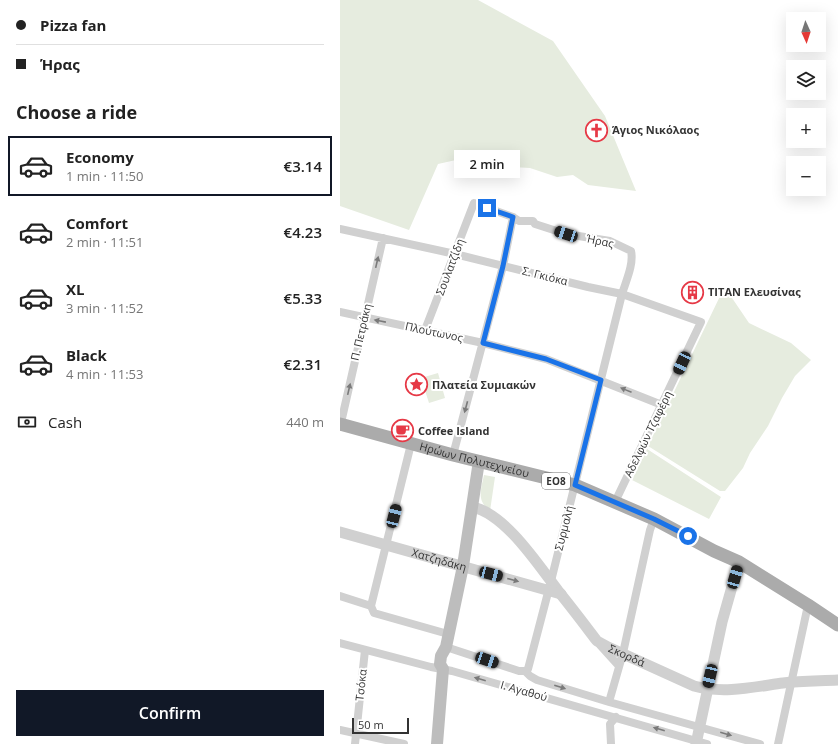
<!DOCTYPE html>
<html lang="en">
<head>
<meta charset="utf-8">
<style>
  :root { --surface:#fff; --page:#f6f6f6; --text:#222; --muted:#767676; --line:#e0e0e0; --accent:#111827 }
  body { margin:0; font-family:"Open Sans",sans-serif; background:var(--page); color:var(--text); height:100vh; display:flex; flex-direction:column; font-size:15px; white-space:nowrap }
  * { box-sizing:border-box; margin:0 }
  p { font-size:13px; color:var(--muted) }
  .icon { flex:none; width:22px; height:22px; fill:none; stroke:currentColor; stroke-width:2; stroke-linecap:round; stroke-linejoin:round }
  .map { position:relative; flex:1; overflow:hidden }
  .drawer { display:flex; flex-direction:column; background:var(--surface); width:340px }
  .drawer>* { flex:none }
  .banner { display:grid; align-content:center; height:88px; padding:0 16px; background:var(--surface) }
  .needle { width:26px; rotate:177deg }
  .fabs { position:absolute; left:446px; top:12px; display:grid; gap:8px }
  .fabs a { display:grid; place-items:center; width:40px; height:40px; border-radius:0px; background:var(--surface); box-shadow:0 4px 16px #0002; font-size:20px }
  .scale { position:absolute; left:12px; bottom:10px; width:57px; box-sizing:border-box; padding-left:4px; border:2px solid #333; border-top:0; font-size:11px; line-height:14px; white-space:nowrap; color:#333; -webkit-text-stroke:3px #fff; paint-order:stroke }
  .end { position:absolute; width:18px; height:18px; margin:-9px; border:5px solid #1a73e8; background:#fff; box-shadow:0 0 0 2px #fff }
  .from { border-radius:50% }
  .bubble { position:absolute; height:28px; border-radius:0px; background:var(--surface); box-shadow:0 4px 16px #0002; font-size:13px; font-weight:600; line-height:28px; text-align:center }
  .car { position:absolute; width:12px; height:24px; margin:-12px -6px; border-radius:5px; box-shadow:0 0 3px 1px #0007; background:linear-gradient(#222 24%,#8ab4d8 0 40%,#222 0 76%,#8ab4d8 0 86%,#222 0) }
  .banner b { display:flex; align-items:center; gap:14px; height:38px; font-size:15px }
  .banner b+b { border-top:1px solid var(--line) }
  .banner i { width:10px; height:10px; background:var(--text) }
  ul { padding:0; list-style:none }
  li { display:flex; align-items:center; gap:12px; height:60px; margin:0 8px 6px; padding:0 8px; border:2px solid transparent; border-radius:0px }
  li div { flex:1 }
  li b { display:block; font-size:15px }
  li em { font-style:normal; font-weight:600 }
  li.selected { border-color:var(--accent) }
  li>.icon { width:36px; height:36px; stroke-width:1.5 }
  h2 { padding:0 16px; font-size:18px; line-height:48px }
  .pay { display:flex; align-items:center; gap:10px; height:44px; padding:0 16px; font-size:15px }
  .pay p { margin-inline-start:auto }
  .primary-button { display:flex; gap:8px; margin-top:auto; padding:8px 16px }
  .primary-button a { flex:1; height:46px; border-radius:0px; background:var(--accent); color:#fff; font-size:16px; font-weight:600; line-height:46px; text-align:center }
  main { display:flex; flex:1; min-height:0 }
  .map>svg:first-child { display:block }
</style>
</head>
<body>
<main>
<section class="drawer">
<div class="banner">
<b><i class="from"></i>Pizza fan</b>
<b><i></i>Ήρας</b>
</div>
<h2>Choose a ride</h2>
<ul>
<li class="selected"><svg class="icon" aria-label="car" viewBox="0 0 24 24"><path d="M5 17H2v-5l4-1 3-4h7l3 4 3 1v5h-3M9 17h6M6 11h13"/><circle cx="7" cy="17" r="2"/><circle cx="17" cy="17" r="2"/></svg><div><b>Economy</b><p>1 min · 11:50</p></div><em>€3.14</em></li>
<li><svg class="icon" aria-label="car" viewBox="0 0 24 24"><path d="M5 17H2v-5l4-1 3-4h7l3 4 3 1v5h-3M9 17h6M6 11h13"/><circle cx="7" cy="17" r="2"/><circle cx="17" cy="17" r="2"/></svg><div><b>Comfort</b><p>2 min · 11:51</p></div><em>€4.23</em></li>
<li><svg class="icon" aria-label="car" viewBox="0 0 24 24"><path d="M5 17H2v-5l4-1 3-4h7l3 4 3 1v5h-3M9 17h6M6 11h13"/><circle cx="7" cy="17" r="2"/><circle cx="17" cy="17" r="2"/></svg><div><b>XL</b><p>3 min · 11:52</p></div><em>€5.33</em></li>
<li><svg class="icon" aria-label="car" viewBox="0 0 24 24"><path d="M5 17H2v-5l4-1 3-4h7l3 4 3 1v5h-3M9 17h6M6 11h13"/><circle cx="7" cy="17" r="2"/><circle cx="17" cy="17" r="2"/></svg><div><b>Black</b><p>4 min · 11:53</p></div><em>€2.31</em></li>
</ul>
<div class="pay"><svg class="icon" aria-label="cash" viewBox="0 0 24 24"><path d="M3 7h18v10H3z"/><circle cx="12" cy="12" r="2"/></svg>Cash<p>440 m</p></div>
<div class="primary-button"><a>Confirm</a></div>
</section>
<div class="map">
<svg width="498" height="744" viewBox="0 0 498 744">
  <rect width="100%" height="100%" fill="#fff"/>
  <!-- green -->
  <path fill="#e6ecdf" d="M 0,0 L 138,0 L 213,41 L 265,116 L 296,191 L 248,185 L 233,175 L 217,177 L 190,168 L 157,166 L 125,158 L 98,164 L 69,230 L 0,206 Z
    M 382,292 L 390,295 L 409,323 L 451,343 L 471,360 L 455,376 L 442,398 L 428,426 L 410,453 L 403,468 L 385,491 L 380,491 L 308,446 Z
    M 98,373 L 105,398 L 89,403 L 81,378 Z
    M 307,449 L 381,497 L 369,519 L 292,480 Z
    M 144,475 L 155,477 L 150,511 C 136,500 141,490 144,475 Z"/>
  <g fill="none" stroke-linecap="round" stroke-linejoin="round">
    <!-- minor -->
    <path stroke="#d0d0d0" stroke-width="8" d="M 0,229 L 115,254 L 248,287 L 282,294 L 361,322 L 275,502
      M 0,312 L 143,343 L 206,359 L 322,405
      M 85,330 L 134,203 L 173,217 L 179,221 L 193,221 L 195,224 L 226,234 L 270,241 L 291,251 C 294,264 286,281 282,294 L 211,581 L 188,669 L 185,671 L 179,671 L 106,647
      M 0,427 L 43,238
      M 113,455 L 163,266 L 173,217
      M 0,596 L 31,606 L 34,613 L 108,634
      M 31,606 L 71,444
      M 0,643 L 91,667 L 112,671 L 367,744
      M 260,645 L 279,666
      M 185,671 L 190,676 L 197,680 L 269,702 L 420,744
      M 269,702 L 283,653 L 310,530 L 314,519
      M 0,730 L 64,744
      M 15,744 L 25,650
      M 271,744 L 270,724 L 276,717
      M 438,744 L 468,605"/>
    <!-- tertiary -->
    <g stroke="#d0d0d0" stroke-width="11">
      <path id="s1" d="M 132,507 C 165,513 199,566 219,592 C 232,608 244,624 257,641 L 268,647 L 354,686 C 383,694 414,687 443,683 C 461,681 480,681 498,680"/>
      <path id="s2" d="M 0,532 L 221,594"/>
      <path d="M 356,744 L 382,622 L 399,562"/>
    </g>
    <!-- secondary -->
    <path stroke="#bdbdbd" stroke-width="12" d="M 97,744 L 103,669 L 100,664 L 101,656 L 106,647 L 123,566 L 139,461"/>
    <!-- primary -->
    <path stroke="#ababab" stroke-width="13" id="s3" d="M 0,424 L 113,455 L 235,485 L 314,519 L 374,551 L 399,562 L 468,605 L 498,625"/>
  </g>
  <!-- one-way arrows -->
  <defs><path id="oneway-solid" d="M-6-.8H1V-3.2L6.5 0L1 3.2V.8H-6Z"/></defs>
  <g fill="#7a7a7a">
    <use href="#oneway-solid" transform="translate(37 262) rotate(-77)"/>
    <use href="#oneway-solid" transform="translate(40 321) rotate(-169)"/>
    <use href="#oneway-solid" transform="translate(9 389) rotate(-77)"/>
    <use href="#oneway-solid" transform="translate(286 390) rotate(-158)"/>
    <use href="#oneway-solid" transform="translate(126 407) rotate(105)"/>
    <use href="#oneway-solid" transform="translate(173 580) rotate(15)"/>
    <use href="#oneway-solid" transform="translate(140 679) rotate(-164)"/>
    <use href="#oneway-solid" transform="translate(220 687) rotate(17)"/>
    <use href="#oneway-solid" transform="translate(319 729) rotate(-164)"/>
    <use href="#oneway-solid" transform="translate(386 734) rotate(16)"/>
  </g>
  <g fill="none" stroke-linecap="round" stroke-linejoin="round">
    <!-- route -->
    <path stroke="#1a73e8" stroke-width="5" d="M 147,208 L 173,217 L 163,266 L 143,343 L 206,359 L 261,380 L 235,485 L 314,519 L 348,536"/>
  </g>
  <!-- icons -->
  <defs>
    <symbol id="church-ring" viewBox="-11 -11 22 22"><circle r="9.5" fill="#fff" stroke="#e63946" stroke-width="1.5"/><path d="M-1.2-6h2.4v3.5h3.3v2.4h-3.3V6h-2.4V-.1h-3.3v-2.4h3.3Z" fill="#e63946"/></symbol>
    <symbol id="building-ring" viewBox="-11 -11 22 22"><circle r="9.5" fill="#fff" stroke="#e63946" stroke-width="1.5"/><path d="M-4-6H4V6H1V3H-1V6H-4ZM-2.5-4.3h1.7v1.8h-1.7ZM.8-4.3h1.7v1.8H.8ZM-2.5-1h1.7V.8h-1.7ZM.8-1h1.7V.8H.8Z" fill="#e63946"/></symbol>
    <symbol id="sight-ring" viewBox="-11 -11 22 22"><circle r="9.5" fill="#fff" stroke="#e63946" stroke-width="1.5"/><path d="M0-6L1.8-2.2L6-1.7L2.9 1.2L3.7 5.4L0 3.3L-3.7 5.4L-2.9 1.2L-6-1.7L-1.8-2.2Z" fill="#e63946"/></symbol>
    <symbol id="cafe-ring" viewBox="-11 -11 22 22"><circle r="9.5" fill="#fff" stroke="#e63946" stroke-width="1.5"/><path d="M-5.5-4.5H6V0H3Q3 3.5 0 3.5H-2.5Q-5.5 3.5-5.5 0ZM3-3.2v2h1.7v-2ZM-6 4.5H4V6H-6Z" fill="#e63946"/></symbol>
  </defs>
  <g fill-rule="evenodd">
    <use href="#church-ring" x="244" y="118" width="25" height="25"/>
    <use href="#building-ring" x="340" y="280" width="25" height="25"/>
    <use href="#sight-ring" x="64" y="372" width="25" height="25"/>
    <use href="#cafe-ring" x="50" y="418" width="25" height="25"/>
  </g>
  <g text-anchor="middle" stroke-width="4" stroke-linejoin="round" paint-order="stroke">
    <!-- shield labels -->
    <rect fill="#fff" stroke="#707070" stroke-width="1" x="202" y="473" width="28" height="16" rx="3"/>
    <g font-size="10" font-weight="bold" fill="#333">
      <text x="216" y="485">ΕΟ8</text>
    </g>
    <!-- poi labels -->
    <g font-size="11" font-weight="bold" fill="#333" stroke="#fff" text-anchor="start">
      <text x="272" y="134">Άγιος Νικόλαος</text>
      <text x="368" y="296">TITAN Ελευσίνας</text>
      <text x="92" y="389">Πλατεία Συμιακών</text>
      <text x="78" y="435">Coffee Island</text>
    </g>
    <!-- street labels -->
    <g font-size="11" fill="#333" stroke="#fff">
      <text transform="translate(260 241) rotate(12)" y="4">Ήρας</text>
      <text transform="translate(110 267) rotate(-69)" y="4">Σουλατζίδη</text>
      <text transform="translate(205 276) rotate(14)" y="4">Σ. Γκιόκα</text>
      <text transform="translate(21 332) rotate(-77)" y="4">Π. Πετράκη</text>
      <text transform="translate(94 332) rotate(12)" y="4">Πλούτωνος</text>
      <text transform="translate(308 434) rotate(-64)" y="4">Αδελφών Τζαφέρη</text>
      <text dy="4" stroke="none"><textPath href="#s3" startOffset="139">Ηρώων Πολυτεχνείου</textPath></text>
      <text transform="translate(224 528) rotate(-76)" y="4">Συρμαλή</text>
      <text dy="4" stroke="none"><textPath href="#s2" startOffset="103">Χατζηδάκη</textPath></text>
      <text dy="4" stroke="none"><textPath href="#s1" startOffset="219">Σκορδά</textPath></text>
      <text transform="translate(21 685) rotate(-84)" y="4">Τσόκα</text>
      <text transform="translate(184 691) rotate(16)" y="4">Ι. Αγαθού</text>
    </g>
  </g>
</svg>
<div class="fabs">
<a><svg class="needle" viewBox="-14 -14 28 28"><path d="M0-13l5 13h-10z" fill="#e53935"/><path d="M0 13l5-13h-10z" fill="#767676"/></svg></a>
<a><svg class="icon" aria-label="layers" viewBox="0 0 24 24"><path d="M12 4l9 5-9 5-9-5zM3 14l9 5 9-5"/></svg></a>
<a>+</a>
<a>−</a>
</div>
<div class="scale">50 m</div>
<i class="end from" style="left:348px;top:536px"></i>
<i class="end" style="left:147px;top:208px"></i>
<div class="bubble" style="left:114px;top:150px;width:66px">2 min</div>
<i class="car" style="left:226px;top:234px;rotate:288deg"></i>
<i class="car" style="left:342px;top:363px;rotate:205deg"></i>
<i class="car" style="left:54px;top:516px;rotate:14deg"></i>
<i class="car" style="left:151px;top:574px;rotate:105deg"></i>
<i class="car" style="left:395px;top:577px;rotate:16deg"></i>
<i class="car" style="left:147px;top:660px;rotate:109deg"></i>
<i class="car" style="left:370px;top:676px;rotate:193deg"></i>
</div>
</main>
</body>
</html>
